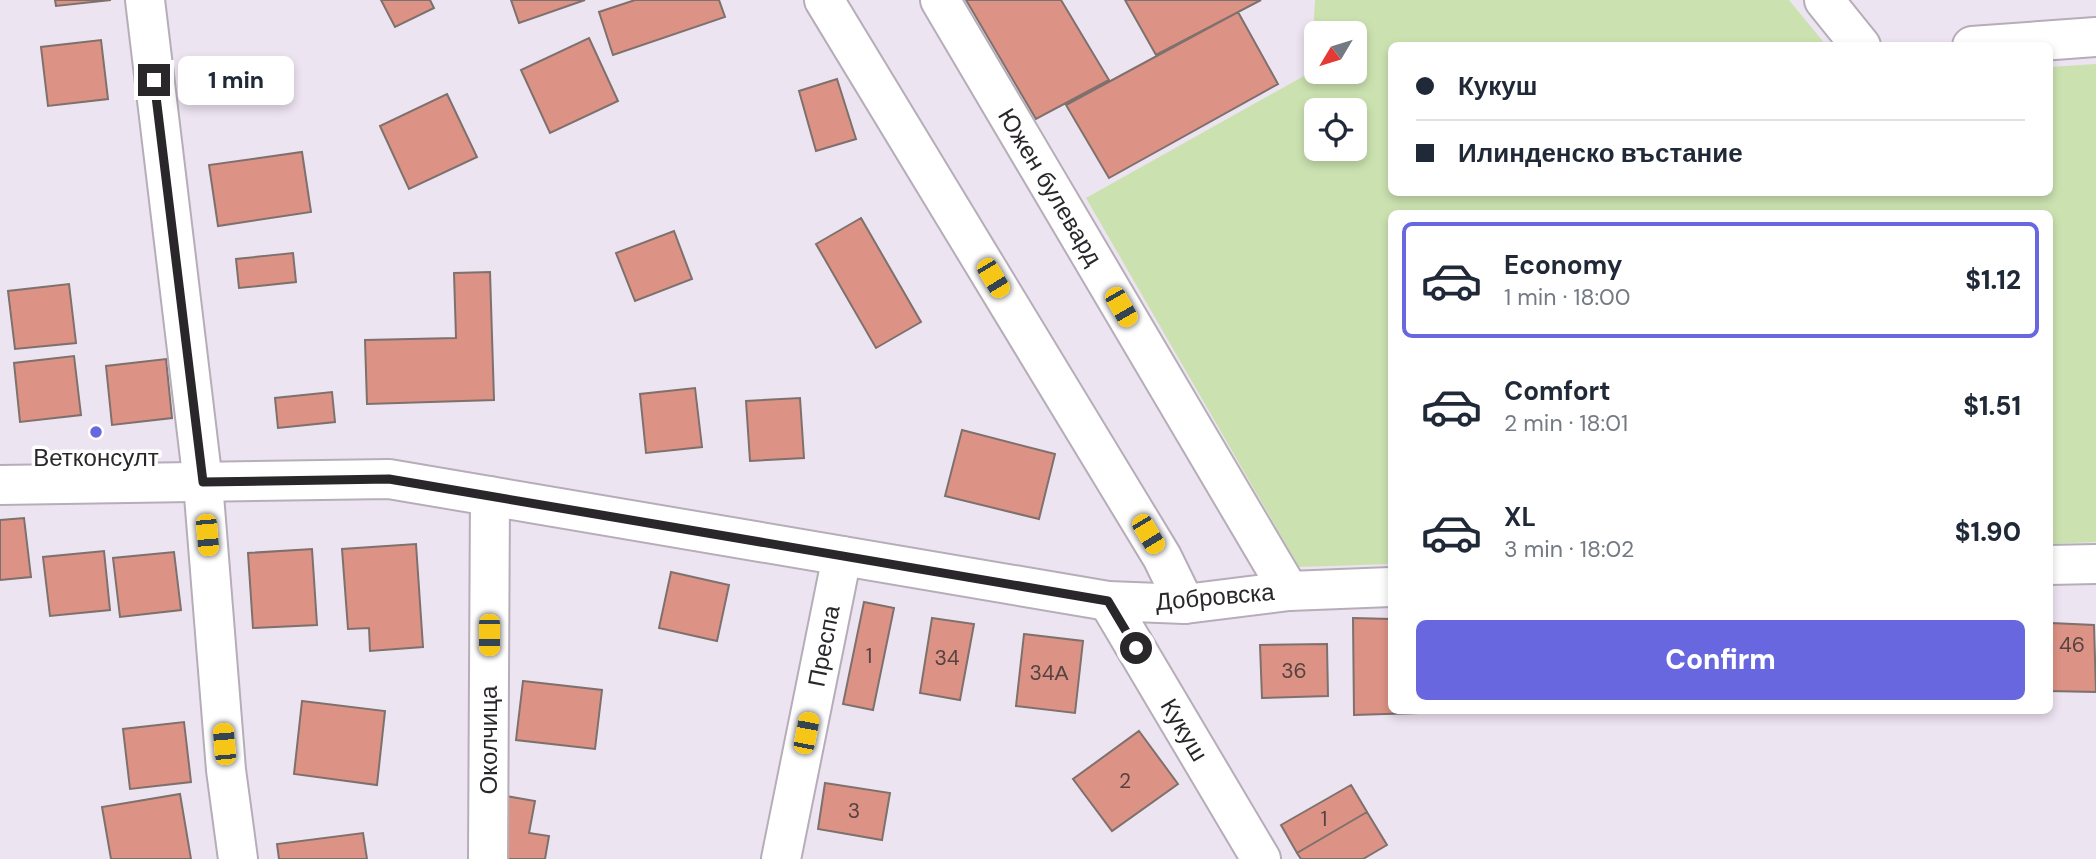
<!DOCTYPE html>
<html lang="en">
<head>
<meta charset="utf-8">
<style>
  :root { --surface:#fff; --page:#f6f6f7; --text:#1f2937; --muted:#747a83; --line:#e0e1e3; --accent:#6867e0 }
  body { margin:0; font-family:"DM Sans",sans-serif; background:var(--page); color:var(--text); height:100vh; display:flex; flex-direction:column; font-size:26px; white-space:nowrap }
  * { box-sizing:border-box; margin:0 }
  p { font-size:23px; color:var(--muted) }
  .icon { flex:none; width:38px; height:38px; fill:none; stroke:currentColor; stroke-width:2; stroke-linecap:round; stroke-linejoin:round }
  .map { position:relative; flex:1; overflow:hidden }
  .drawer { position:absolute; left:1388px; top:210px; width:665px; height:504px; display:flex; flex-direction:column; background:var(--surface); border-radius:10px; box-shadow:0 4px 10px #0003 }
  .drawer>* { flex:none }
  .top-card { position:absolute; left:1388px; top:42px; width:665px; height:154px; border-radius:10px; box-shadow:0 4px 10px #0003; display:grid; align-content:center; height:154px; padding:0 28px; background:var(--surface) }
  .needle { width:46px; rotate:232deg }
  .fabs { position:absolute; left:1304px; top:21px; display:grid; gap:14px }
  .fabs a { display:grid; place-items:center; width:63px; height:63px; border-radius:10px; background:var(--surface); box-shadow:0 4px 10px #0003; font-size:35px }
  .end { position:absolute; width:32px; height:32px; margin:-16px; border:9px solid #2a272b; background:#fff; box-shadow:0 0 0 4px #fff }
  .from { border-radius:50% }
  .bubble { position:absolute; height:49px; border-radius:10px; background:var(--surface); box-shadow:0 4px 10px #0003; font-size:23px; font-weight:800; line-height:49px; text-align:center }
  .car { position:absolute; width:21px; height:42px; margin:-21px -10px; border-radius:9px; box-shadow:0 0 5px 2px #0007; background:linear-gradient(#f5c518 24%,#345 0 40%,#f5c518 0 76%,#345 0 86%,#f5c518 0) }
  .top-card b { display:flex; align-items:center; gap:24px; height:66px; font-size:26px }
  .top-card b+b { border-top:2px solid var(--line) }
  .top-card i { width:18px; height:18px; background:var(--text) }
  ul { padding:12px 0 0; list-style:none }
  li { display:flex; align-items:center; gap:21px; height:116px; margin:0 14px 10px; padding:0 14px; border:4px solid transparent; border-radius:10px }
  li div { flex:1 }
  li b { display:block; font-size:26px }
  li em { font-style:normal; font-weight:800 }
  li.on { border-color:var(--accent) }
  li>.icon { width:63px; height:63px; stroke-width:1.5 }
  .button { display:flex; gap:14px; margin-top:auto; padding:14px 28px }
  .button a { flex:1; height:80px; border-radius:10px; background:var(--accent); color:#fff; font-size:28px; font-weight:800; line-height:80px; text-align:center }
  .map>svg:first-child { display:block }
</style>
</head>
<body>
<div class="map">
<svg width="2096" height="859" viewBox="0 0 2096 859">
  <rect width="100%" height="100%" fill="#ede4f1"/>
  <!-- green -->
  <path fill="#cbe2b0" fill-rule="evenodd" d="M 1315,0 L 1789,0 L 1826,45 L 1391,46 L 1391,192 L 2049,192 L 2049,67 L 2096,64 L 2096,542 L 2049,544 L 2049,214 L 1391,214 L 1391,564 L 1299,567 L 1086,198 L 1311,72 ZM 1316,33 L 1354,33 L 1354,72 L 1316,72 ZM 1316,110 L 1354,110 L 1354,149 L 1316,149 Z"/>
  <!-- building -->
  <path fill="#dc9385" stroke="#7e706d" stroke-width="2" d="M 55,0 L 111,0 L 56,6 Z
    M 381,0 L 430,0 L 434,8 L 395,27 Z
    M 511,0 L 585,0 L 519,23 Z
    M 635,0 L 719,0 L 725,17 L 613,55 L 599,12 Z
    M 966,0 L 1061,0 L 1109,80 L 1036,119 Z
    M 1125,0 L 1261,0 L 1156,55 Z
    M 1238,12 L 1278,84 L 1109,178 L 1066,105 Z
    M 589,38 L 618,101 L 550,133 L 521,70 Z
    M 101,40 L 108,99 L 48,106 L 41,47 Z
    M 837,79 L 856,139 L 816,151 L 799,91 Z
    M 447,94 L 477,157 L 409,189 L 380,126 Z
    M 302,152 L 311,212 L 218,226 L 209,165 Z
    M 861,218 L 921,322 L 876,348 L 816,244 Z
    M 674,231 L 692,279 L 635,301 L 616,253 Z
    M 293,253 L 296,282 L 239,288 L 236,259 Z
    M 490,272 L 494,400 L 367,404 L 365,340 L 456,338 L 454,273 Z
    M 69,284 L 76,343 L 15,349 L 8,291 Z
    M 74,356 L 81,415 L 20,422 L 14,363 Z
    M 166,359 L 172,418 L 112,425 L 106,366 Z
    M 695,388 L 702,447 L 646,453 L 640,394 Z
    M 332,392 L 335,422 L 278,428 L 275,398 Z
    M 800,398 L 804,458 L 750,461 L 746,401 Z
    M 962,430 L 1055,454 L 1039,519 L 945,496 Z
    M 24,518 L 31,577 L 0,580 L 0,520 Z
    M 416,544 L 423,647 L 370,651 L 369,628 L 348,629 L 342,549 Z
    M 312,549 L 317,625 L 253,628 L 248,553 Z
    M 104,551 L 110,610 L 50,616 L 43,557 Z
    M 174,552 L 181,610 L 120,617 L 113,558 Z
    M 671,572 L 729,585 L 717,641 L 659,628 Z
    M 864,602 L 894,608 L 873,710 L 843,704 Z
    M 932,618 L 974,624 L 960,700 L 920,693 Z
    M 1353,618 L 1391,619 L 1391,710 L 1417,710 L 1418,713 L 1354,715 Z
    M 2051,623 L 2094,625 L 2096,692 L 2049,691 Z
    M 1024,634 L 1083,641 L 1075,713 L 1016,706 Z
    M 1327,644 L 1328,696 L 1262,698 L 1260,645 Z
    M 523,681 L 602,690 L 595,749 L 516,740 Z
    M 302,701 L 385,711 L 377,785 L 294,774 Z
    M 184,722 L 191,782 L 130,789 L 123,729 Z
    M 1139,731 L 1178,784 L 1112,831 L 1073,779 Z
    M 825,783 L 890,793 L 882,840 L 818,829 Z
    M 1351,785 L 1367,812 L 1297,853 L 1281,825 Z
    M 180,794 L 191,859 L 111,859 L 102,807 Z
    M 500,795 L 535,801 L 529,833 L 549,836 L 545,859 L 493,859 Z
    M 1367,812 L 1387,845 L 1363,859 L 1301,859 L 1297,853 Z
    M 363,833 L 367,859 L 279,859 L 277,844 Z"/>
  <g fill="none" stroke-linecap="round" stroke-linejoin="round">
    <defs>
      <path id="street" d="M 145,0 L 203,483 L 226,770 L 238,859
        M 824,0 L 1162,557 L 1185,604
        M 940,0 L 1289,591
        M 1824,0 L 1861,46
        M 1972,46 L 2096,37
        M 1108,601 L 1261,859
        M 488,859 L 490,496
        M 781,859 L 842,556"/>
      <path id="secondary" d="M 0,485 L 389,479 L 1108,601 L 1185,604 L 1289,591 L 1391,587
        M 2049,565 L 2096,564"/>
    </defs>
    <!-- street casing -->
    <use href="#street" stroke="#b6adb9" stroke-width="42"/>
    <!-- secondary casing -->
    <use href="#secondary" stroke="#b6adb9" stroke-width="42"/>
    <!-- street -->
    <use href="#street" stroke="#fff" stroke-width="38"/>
    <!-- secondary -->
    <use href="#secondary" stroke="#fff" stroke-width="38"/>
  </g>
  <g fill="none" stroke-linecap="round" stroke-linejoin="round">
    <!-- route -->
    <path stroke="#2a272b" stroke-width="9" d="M 154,80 L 203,482 L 389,479 L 1108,601 L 1136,648"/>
  </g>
  <!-- markers -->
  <circle fill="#6867e0" stroke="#fff" stroke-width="2.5" cx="96" cy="432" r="7"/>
  <g text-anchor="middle" stroke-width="7" stroke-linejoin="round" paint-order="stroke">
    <!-- number labels -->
    <g font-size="21" fill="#564242">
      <text x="2072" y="652">46</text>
      <text x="869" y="663">1</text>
      <text x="947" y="665">34</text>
      <text x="1294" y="678">36</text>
      <text x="1049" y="680">34А</text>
      <text x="1125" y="788">2</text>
      <text x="854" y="818">3</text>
      <text x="1324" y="826">1</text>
    </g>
    <!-- street labels -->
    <g font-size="24" fill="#2a272b" stroke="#fff">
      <text transform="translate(1050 187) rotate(59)" y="8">Южен булевард</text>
      <text transform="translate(1215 597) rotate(-5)" y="8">Добровска</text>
      <text transform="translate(824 646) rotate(-79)" y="8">Преспа</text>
      <text transform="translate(1184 730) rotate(59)" y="8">Кукуш</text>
      <text transform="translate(489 740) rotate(-90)" y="8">Околчица</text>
    </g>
    <!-- poi labels -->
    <g font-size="24" fill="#2a272b" stroke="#fff">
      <text x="96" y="466">Ветконсулт</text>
    </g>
  </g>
</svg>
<div class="fabs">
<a><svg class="needle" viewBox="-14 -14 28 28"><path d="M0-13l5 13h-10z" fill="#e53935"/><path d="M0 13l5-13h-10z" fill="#747a83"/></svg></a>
<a><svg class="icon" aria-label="locate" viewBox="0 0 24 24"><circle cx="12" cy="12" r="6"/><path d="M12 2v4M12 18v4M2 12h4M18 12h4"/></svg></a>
</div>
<i class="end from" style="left:1136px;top:648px"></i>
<i class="end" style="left:154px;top:80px"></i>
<div class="bubble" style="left:178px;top:56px;width:116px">1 min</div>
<i class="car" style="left:993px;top:278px;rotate:149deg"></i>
<i class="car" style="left:1121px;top:307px;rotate:150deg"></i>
<i class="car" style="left:1148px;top:534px;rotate:149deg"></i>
<i class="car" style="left:207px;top:535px;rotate:175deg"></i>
<i class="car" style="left:489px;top:635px;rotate:180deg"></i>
<i class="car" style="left:806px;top:733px;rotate:11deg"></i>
<i class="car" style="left:224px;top:744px;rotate:355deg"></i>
<div class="top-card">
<b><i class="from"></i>Кукуш</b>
<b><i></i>Илинденско въстание</b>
</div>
<section class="drawer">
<ul>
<li class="on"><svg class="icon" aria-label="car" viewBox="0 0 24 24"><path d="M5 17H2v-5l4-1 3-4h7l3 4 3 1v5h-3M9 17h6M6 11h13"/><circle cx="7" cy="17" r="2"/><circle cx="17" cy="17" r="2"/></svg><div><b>Economy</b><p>1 min · 18:00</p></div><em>$1.12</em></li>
<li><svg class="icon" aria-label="car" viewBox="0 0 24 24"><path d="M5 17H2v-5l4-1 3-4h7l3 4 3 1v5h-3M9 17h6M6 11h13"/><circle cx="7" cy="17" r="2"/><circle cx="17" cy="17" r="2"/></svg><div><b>Comfort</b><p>2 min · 18:01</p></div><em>$1.51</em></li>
<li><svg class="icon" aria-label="car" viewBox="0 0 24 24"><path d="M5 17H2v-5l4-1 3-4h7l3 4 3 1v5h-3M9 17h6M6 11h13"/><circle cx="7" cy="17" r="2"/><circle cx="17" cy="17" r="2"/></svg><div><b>XL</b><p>3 min · 18:02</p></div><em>$1.90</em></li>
</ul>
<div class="button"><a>Confirm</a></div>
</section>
</div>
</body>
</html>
